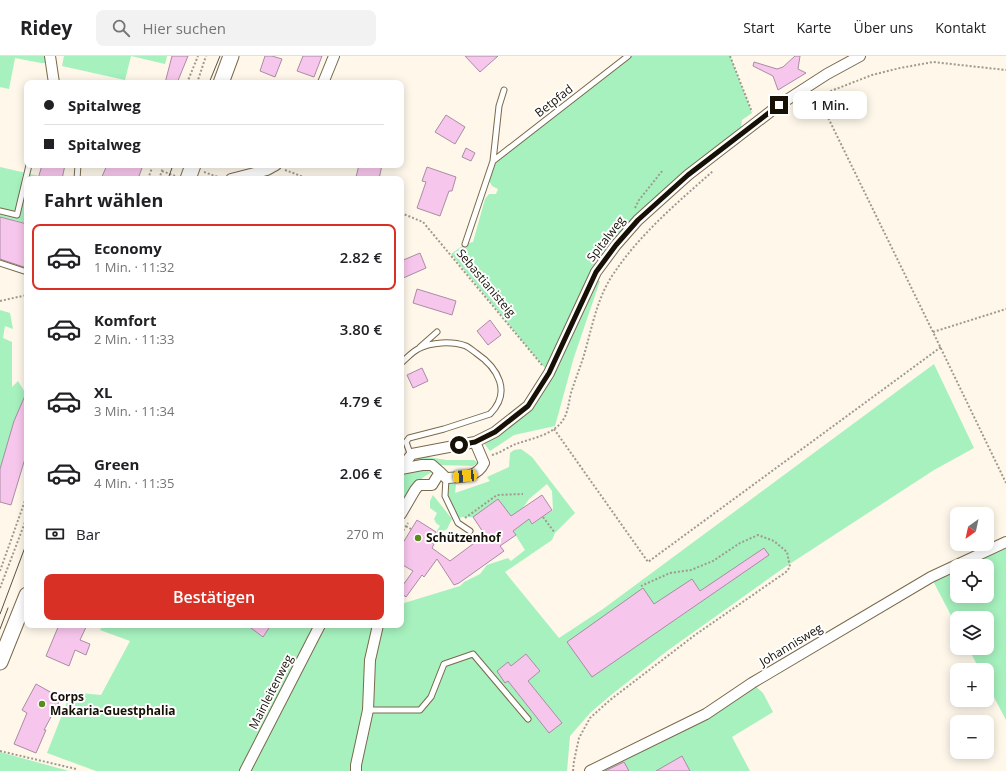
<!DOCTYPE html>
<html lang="de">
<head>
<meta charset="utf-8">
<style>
  :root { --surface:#fff; --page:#f2f2f2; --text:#202124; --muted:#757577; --line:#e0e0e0; --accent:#d93025 }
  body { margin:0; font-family:"Open Sans",sans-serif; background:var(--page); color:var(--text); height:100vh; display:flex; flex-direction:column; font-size:15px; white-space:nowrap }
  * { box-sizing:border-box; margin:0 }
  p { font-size:13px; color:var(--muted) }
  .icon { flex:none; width:22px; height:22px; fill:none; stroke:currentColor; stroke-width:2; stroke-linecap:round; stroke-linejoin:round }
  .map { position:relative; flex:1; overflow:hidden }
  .side { position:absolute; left:24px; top:120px; width:380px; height:452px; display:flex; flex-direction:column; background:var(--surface); border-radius:8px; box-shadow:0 2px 10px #0003 }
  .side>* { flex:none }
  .guide { position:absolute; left:24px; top:24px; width:380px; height:88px; border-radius:8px; box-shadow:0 2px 10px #0003; display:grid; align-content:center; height:88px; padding:0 20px; background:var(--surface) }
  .needle { width:26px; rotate:213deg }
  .buttons { position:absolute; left:950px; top:451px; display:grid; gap:8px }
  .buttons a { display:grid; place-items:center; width:44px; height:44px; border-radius:8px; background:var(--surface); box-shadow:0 2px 10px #0003; font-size:20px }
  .end { position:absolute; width:18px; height:18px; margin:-9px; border:5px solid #161005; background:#fff; box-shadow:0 0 0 2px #fff }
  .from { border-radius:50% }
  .bubble { position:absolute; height:28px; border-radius:8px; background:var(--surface); box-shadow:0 2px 10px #0003; font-size:13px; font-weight:600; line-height:28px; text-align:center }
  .car { position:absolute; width:12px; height:24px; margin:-12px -6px; border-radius:5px; box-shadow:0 0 3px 1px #0007; background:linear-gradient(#f5c518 24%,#345 0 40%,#f5c518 0 76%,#345 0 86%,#f5c518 0) }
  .guide b { display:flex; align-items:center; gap:14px; height:38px; font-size:15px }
  .guide b+b { border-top:1px solid var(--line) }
  .guide i { width:10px; height:10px; background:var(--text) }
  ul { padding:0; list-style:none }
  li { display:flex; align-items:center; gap:12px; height:66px; margin:0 8px 6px; padding:0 12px; border:2px solid transparent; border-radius:8px }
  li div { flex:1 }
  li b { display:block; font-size:15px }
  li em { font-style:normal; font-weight:600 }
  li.on { border-color:var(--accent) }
  li>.icon { width:36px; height:36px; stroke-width:1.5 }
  h2 { padding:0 20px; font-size:18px; line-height:48px }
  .pay { display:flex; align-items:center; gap:10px; height:44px; padding:0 20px; font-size:15px }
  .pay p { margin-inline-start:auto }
  .primary-button { display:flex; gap:8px; margin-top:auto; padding:8px 20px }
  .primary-button a { flex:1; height:46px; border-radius:8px; background:var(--accent); color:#fff; font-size:16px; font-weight:600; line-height:46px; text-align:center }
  header { display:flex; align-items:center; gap:24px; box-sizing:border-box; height:56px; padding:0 20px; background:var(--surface); border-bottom:1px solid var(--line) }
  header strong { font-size:19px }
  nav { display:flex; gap:22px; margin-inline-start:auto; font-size:14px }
  .search { width:280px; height:36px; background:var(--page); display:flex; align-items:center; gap:10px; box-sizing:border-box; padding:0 14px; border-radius:8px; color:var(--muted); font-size:15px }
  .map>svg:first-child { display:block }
</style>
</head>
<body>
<header>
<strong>Ridey</strong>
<div class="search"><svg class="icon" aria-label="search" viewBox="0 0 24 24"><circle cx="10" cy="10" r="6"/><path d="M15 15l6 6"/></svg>Hier suchen</div>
<nav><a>Start</a><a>Karte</a><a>Über uns</a><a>Kontakt</a></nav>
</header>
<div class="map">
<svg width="1006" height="715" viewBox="0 0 1006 715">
  <rect width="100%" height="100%" fill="#fef7ea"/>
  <!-- green -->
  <path fill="#a6f1be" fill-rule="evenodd" d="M 0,0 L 46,0 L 46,7 L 41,7 L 15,2 L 9,33 L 0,31 Z
    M 64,0 L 167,0 L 165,8 L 131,0 L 125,24 L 62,10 Z
    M 628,0 L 730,0 L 752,57 L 742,64 L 740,78 L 616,189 L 596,225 L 600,225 L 574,301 L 555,370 L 514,379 L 490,395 L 483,386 L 518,359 L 549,317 L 451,198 L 465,188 L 473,186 L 485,143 L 489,138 L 496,138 L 498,133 L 492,130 L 487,121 L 493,105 Z
    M 0,111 L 39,120 L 38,123 L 27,123 L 27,160 L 25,167 L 14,164 L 13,169 L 0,161 Z
    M 0,254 L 10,257 L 13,273 L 5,270 L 3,282 L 12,286 L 12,331 L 18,325 L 26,338 L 15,363 L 27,367 L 11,376 L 0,413 Z
    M 934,308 L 974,392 L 934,414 L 785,511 L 667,595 L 611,639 L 591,656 L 570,680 L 567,715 L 360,715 L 374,645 L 375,606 L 383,569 L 401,569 L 401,548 L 460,530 L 464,526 L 480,518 L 487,509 L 508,502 L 511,505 L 525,494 L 513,475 L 518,471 L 498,443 L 473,461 L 461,461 L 458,467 L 445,440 L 445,428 L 456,428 L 455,437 L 490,425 L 487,421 L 509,411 L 510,397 L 514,394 L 521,393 L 532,401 L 575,457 L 555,477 L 552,484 L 505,516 L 559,582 L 603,553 ZM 547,428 L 552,435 L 553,454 L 532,468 L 522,453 L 529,443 Z
    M 420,400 L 447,404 L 474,404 L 478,407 L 473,410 L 409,408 Z
    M 421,413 L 436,414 C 415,424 413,432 401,451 L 401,418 Z
    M 433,439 L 452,463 L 447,473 L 439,477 L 436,476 L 440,470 L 436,467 L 434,463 L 437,457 L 430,452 L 430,445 Z
    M 1006,486 L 1006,664 L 987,628 L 987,614 L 980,614 L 968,592 L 987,592 L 987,562 L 957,562 L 957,571 L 931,521 ZM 957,510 L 987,510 L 987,540 L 957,540 Z
    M 103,569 L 315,569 L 240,715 L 96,715 L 47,697 L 71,636 L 101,639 L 130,585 L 100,574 Z
    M 324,569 L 378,569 L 356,715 L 249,715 Z
    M 752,627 L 763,637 L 773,656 L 732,681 L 750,715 L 590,715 L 706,658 Z
    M 0,696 L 69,715 L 0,715 Z"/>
  <!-- building -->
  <path fill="#f7c6ec" stroke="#aa8ca3" d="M 172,0 L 188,0 L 177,27 L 165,27 Z
    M 265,0 L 272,0 L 282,3 L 275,21 L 260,15 Z
    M 303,0 L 322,0 L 314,21 L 297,15 Z
    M 465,0 L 498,0 L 480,16 Z
    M 795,0 L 800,0 L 798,13 L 806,17 L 778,34 L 773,20 L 753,10 L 754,6 L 777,13 L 783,11 Z
    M 446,59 L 465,71 L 455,88 L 435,76 Z
    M 466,92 L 475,97 L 471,105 L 462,101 Z
    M 42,109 L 65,109 L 62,123 L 38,123 Z
    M 107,109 L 143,109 L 138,123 L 101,123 Z
    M 359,109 L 382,109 L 379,123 L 363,123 L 356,121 Z
    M 427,111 L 456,121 L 452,135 L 449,135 L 440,160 L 417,152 L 426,126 L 422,125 Z
    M 0,161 L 27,168 L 27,212 L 0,203 Z
    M 420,197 L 426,212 L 401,223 L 401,205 Z
    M 417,233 L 456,245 L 452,259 L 413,247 Z
    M 490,264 L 501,279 L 488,289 L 477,275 Z
    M 422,312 L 428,325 L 413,332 L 407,319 Z
    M 27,335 L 27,396 L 11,449 L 0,446 L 0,413 L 14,365 Z
    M 542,439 L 552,454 L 532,468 L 529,463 L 513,475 L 516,479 L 500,490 L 504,495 L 459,527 L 454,529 L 437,503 L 424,521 L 422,519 L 406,541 L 401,537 L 401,532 L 413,515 L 401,508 L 401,490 L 417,464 L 436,476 L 430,486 L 434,488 L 432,492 L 450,505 L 485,479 L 473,461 L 498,443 L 511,460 Z
    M 764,492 L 769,499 L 592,621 L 567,586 L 643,532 L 654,548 L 692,523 L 700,535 Z
    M 59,569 L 87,569 L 80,584 L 90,588 L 86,599 L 75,594 L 69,610 L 46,600 Z
    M 247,569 L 271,569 L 263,581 Z
    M 526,598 L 540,615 L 528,625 L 562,667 L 549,677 L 508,625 L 505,627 L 497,615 L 508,606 L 511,610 Z
    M 36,628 L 61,642 L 44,674 L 46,674 L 36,697 L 14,688 L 27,657 L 22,654 Z
    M 682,700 L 690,715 L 656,715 Z
    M 624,706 L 629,715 L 605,715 Z"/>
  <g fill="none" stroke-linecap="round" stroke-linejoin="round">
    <defs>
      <path id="service" d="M 493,105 L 499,50 L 504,34
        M 77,123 L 78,109
        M 0,155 L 17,159 L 29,109
        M 465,188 L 493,105 L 628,0
        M 0,207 L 27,216
        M 420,291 L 437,276
        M 401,307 C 406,303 412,296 418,293 C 431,286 452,285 466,290 C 470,292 473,295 476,297 C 498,312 512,336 490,358 L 444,373 L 409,382 L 406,386 L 411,400
        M 446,422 L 445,440 L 458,467 L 470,475
        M 368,654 L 420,654 L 431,641 L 444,608 L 473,598 L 528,663"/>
      <path id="minor" d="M 50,0 L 54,27
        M 323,27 L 334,0
        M 231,123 L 267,114 L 276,109
        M 401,412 L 412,398 L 475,386 L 495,376 L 528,350 L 549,317 L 596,216 L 616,189 L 638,164 L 688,119 L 779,49 L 827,18 L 860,0
        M 401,413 L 422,409 L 432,409 L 440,416
        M 401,458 L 415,434 L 419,429 L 432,429 L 440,416 L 446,422 C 461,421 477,422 484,407 L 475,386
        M 245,715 L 320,569
        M 356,715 L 356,709 L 368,654 L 370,604 L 378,569
        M 590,715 L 706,658 L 752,627 L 931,521 L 1006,486"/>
      <path id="secondary" d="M 221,27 L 231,0
        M 188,123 L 193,109
        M 0,606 L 27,539"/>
    </defs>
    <!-- service casing -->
    <use href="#service" stroke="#796a4c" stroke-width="7"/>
    <!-- minor casing -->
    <use href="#minor" stroke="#796a4c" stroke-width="12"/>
    <!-- secondary casing -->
    <use href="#secondary" stroke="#796a4c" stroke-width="17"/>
    <!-- path -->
    <path stroke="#a09a8e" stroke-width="2" stroke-dasharray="2 2" stroke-linecap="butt" d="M 730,0 L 752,56
      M 187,27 L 198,0
      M 197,27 L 206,0
      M 816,37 L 933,276 L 1006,427
      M 798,51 L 818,40 L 872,19 L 900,12 L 933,6 L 1006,14
      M 285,114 L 309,123
      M 162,115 L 175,120
      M 204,116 L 221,122
      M 148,123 L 153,109
      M 159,123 L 164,109
      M 635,152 L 639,144 L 663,114
      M 401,157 L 423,166 L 542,309
      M 0,245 L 27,239
      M 933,276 L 1006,253
      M 554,373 L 648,506 L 941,291
      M 492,399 C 500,397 508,391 516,388 C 530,383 547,380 558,370 C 568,361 568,349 571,337 C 575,324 580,312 584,299 C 592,272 597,241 614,217 C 640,178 678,146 713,115
      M 543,461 L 555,477
      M 465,462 L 497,439 L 523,438
      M 406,470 L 411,473
      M 401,478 L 408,467
      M 401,492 L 404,493
      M 0,515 L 27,439
      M 0,532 L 27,461
      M 0,695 L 76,713
      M 573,715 L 574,705 L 579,682 L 590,662 L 610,644 L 695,579 L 786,516 L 790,511 L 787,496 L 774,485 L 758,479 L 740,487 L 713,505 L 691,514 L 670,517 L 641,530"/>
    <!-- service -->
    <use href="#service" stroke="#fff" stroke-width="5"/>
    <!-- minor -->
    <use href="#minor" stroke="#fff" stroke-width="10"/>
    <!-- secondary -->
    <use href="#secondary" stroke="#fff" stroke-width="15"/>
    <!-- tram -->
    <path stroke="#595247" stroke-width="1" d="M 209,27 L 220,0
      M 168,123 L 173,109
      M 0,558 L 27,486
      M 0,573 L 8,552"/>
  </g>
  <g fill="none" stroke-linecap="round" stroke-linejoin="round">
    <!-- route -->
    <path stroke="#161005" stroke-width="5" d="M 459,389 L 475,386 L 495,376 L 528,350 L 549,317 L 596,216 L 616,189 L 638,164 L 688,119 L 779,49"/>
  </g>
  <!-- markers -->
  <g fill="#5b8b1f" stroke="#fff" stroke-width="1.5">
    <circle cx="418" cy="482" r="4"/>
    <circle cx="42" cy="648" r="4"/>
  </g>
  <g text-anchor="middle" stroke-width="4" stroke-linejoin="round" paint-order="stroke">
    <!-- street labels -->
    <g font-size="12" fill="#161005" stroke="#fff">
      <text transform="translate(554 45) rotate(-38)" y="4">Betpfad</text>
      <text transform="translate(606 183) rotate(-52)" y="4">Spitalweg</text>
      <text transform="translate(486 227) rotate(50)" y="4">Sebastianisteig</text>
      <text transform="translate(791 589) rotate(-31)" y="4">Johannisweg</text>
      <text transform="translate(271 636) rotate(-63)" y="4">Mainleitenweg</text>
    </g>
    <!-- poi labels -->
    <g font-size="12" font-weight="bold" fill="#161005" stroke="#fff" text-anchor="start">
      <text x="426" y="486">Schützenhof</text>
      <text x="50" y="645">Corps<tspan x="50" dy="14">Makaria-Guestphalia</tspan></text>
    </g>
  </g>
</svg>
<div class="buttons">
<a><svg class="needle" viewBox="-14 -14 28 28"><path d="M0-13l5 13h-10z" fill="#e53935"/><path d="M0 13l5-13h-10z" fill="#757577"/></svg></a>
<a><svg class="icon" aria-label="locate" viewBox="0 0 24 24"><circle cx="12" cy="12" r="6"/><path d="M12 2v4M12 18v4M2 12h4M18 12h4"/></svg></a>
<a><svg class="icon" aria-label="layers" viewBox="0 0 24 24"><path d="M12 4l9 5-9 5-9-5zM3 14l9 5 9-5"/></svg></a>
<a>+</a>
<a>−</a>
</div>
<i class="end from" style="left:459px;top:389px"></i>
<i class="end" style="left:779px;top:49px"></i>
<div class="bubble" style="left:793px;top:35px;width:74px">1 Min.</div>
<i class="car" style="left:465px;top:420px;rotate:265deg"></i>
<div class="guide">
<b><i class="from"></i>Spitalweg</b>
<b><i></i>Spitalweg</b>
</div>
<section class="side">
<h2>Fahrt wählen</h2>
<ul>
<li class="on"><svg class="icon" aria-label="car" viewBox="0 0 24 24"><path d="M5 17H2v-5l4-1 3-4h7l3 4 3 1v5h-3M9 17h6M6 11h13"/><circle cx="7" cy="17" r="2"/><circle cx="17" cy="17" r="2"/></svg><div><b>Economy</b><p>1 Min. · 11:32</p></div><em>2.82 €</em></li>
<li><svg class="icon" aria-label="car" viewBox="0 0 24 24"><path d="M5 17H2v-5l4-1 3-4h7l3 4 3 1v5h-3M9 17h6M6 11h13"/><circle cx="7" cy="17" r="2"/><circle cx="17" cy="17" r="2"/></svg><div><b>Komfort</b><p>2 Min. · 11:33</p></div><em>3.80 €</em></li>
<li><svg class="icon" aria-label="car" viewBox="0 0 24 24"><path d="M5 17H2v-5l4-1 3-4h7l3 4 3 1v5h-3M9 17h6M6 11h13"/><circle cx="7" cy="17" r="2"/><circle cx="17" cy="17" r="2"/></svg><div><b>XL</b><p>3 Min. · 11:34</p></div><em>4.79 €</em></li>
<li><svg class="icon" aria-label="car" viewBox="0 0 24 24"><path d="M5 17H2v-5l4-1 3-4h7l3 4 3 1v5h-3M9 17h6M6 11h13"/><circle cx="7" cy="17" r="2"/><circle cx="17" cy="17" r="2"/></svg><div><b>Green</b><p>4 Min. · 11:35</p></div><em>2.06 €</em></li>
</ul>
<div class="pay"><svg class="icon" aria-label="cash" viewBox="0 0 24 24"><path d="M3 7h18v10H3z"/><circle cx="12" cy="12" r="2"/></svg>Bar<p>270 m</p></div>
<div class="primary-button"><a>Bestätigen</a></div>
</section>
</div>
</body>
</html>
